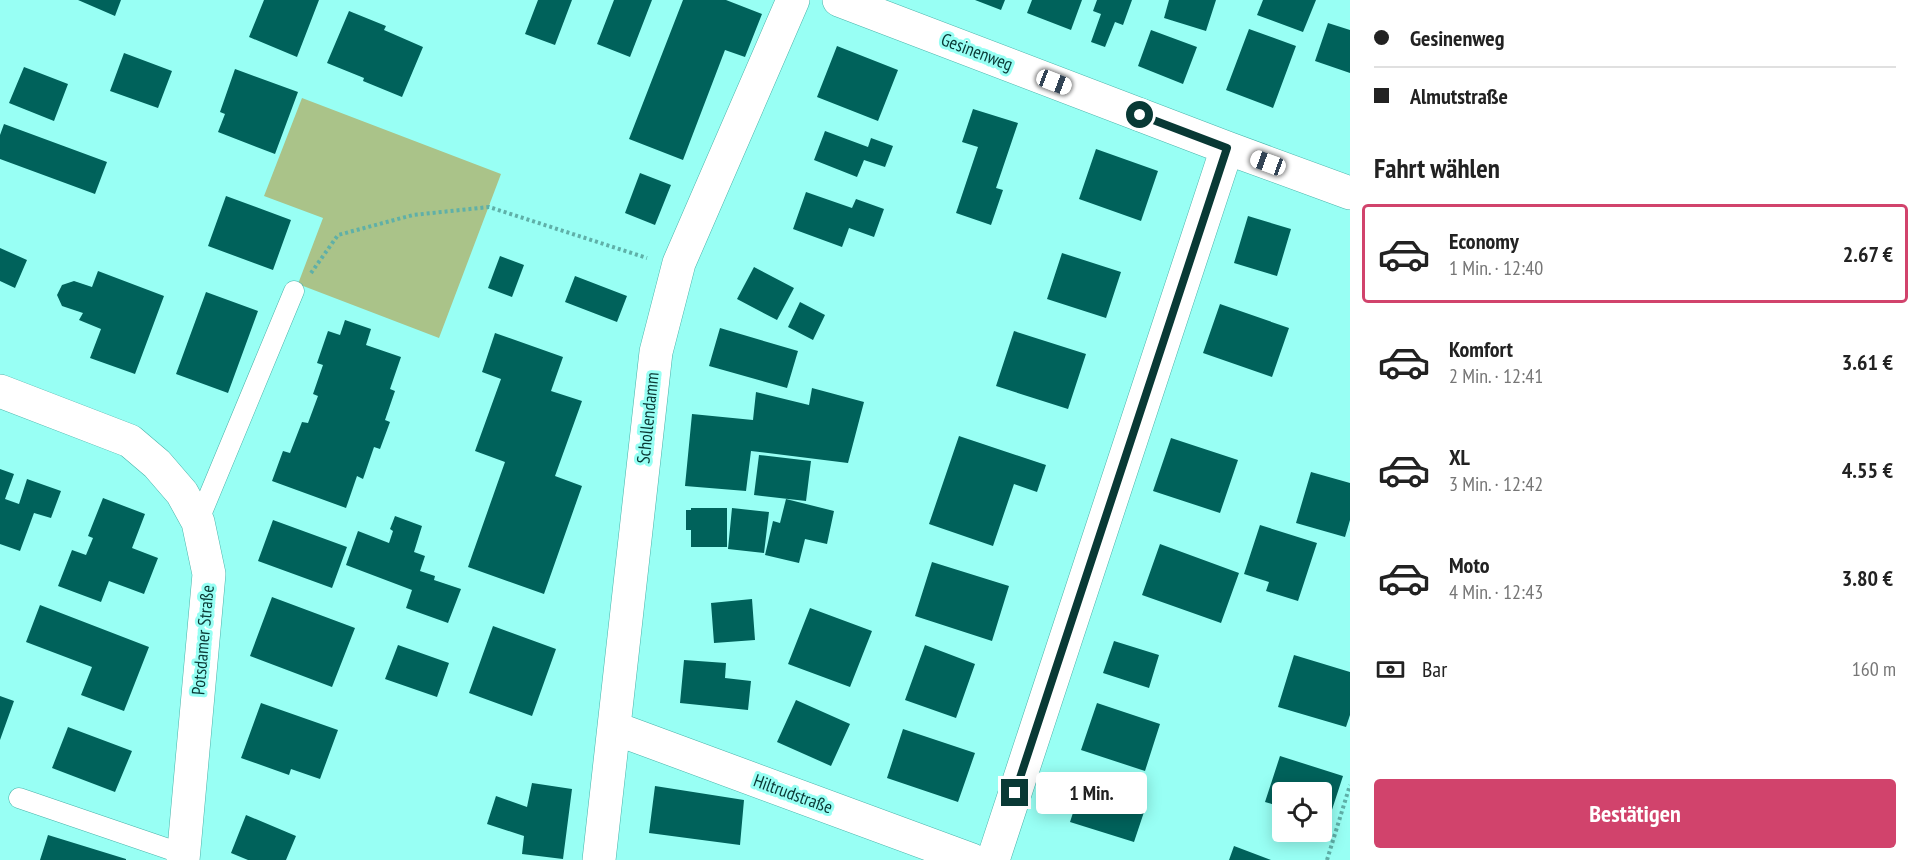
<!DOCTYPE html>
<html lang="de">
<head>
<meta charset="utf-8">
<style>
  :root { --surface:#fff; --page:#f6f6f6; --text:#222; --muted:#767676; --line:#e0e0e0; --accent:#d1436c }
  body { margin:0; font-family:"PT Sans Narrow",sans-serif; background:var(--page); color:var(--text); height:100vh; display:flex; flex-direction:column; font-size:22px; white-space:nowrap }
  * { box-sizing:border-box; margin:0 }
  p { font-size:20px; color:var(--muted) }
  .icon { flex:none; width:33px; height:33px; fill:none; stroke:currentColor; stroke-width:2; stroke-linecap:round; stroke-linejoin:round }
  .map { position:relative; flex:1; overflow:hidden }
  .details { display:flex; flex-direction:column; background:var(--surface); width:570px }
  .details>* { flex:none }
  .guide { display:grid; align-content:center; height:132px; padding:0 24px; background:var(--surface) }
  .tools { position:absolute; left:1272px; top:782px; display:grid; gap:12px }
  .tools a { display:grid; place-items:center; width:60px; height:60px; border-radius:6px; background:var(--surface); box-shadow:0 3px 15px #0003; font-size:30px }
  .end { position:absolute; width:27px; height:27px; margin:-14px; border:8px solid #093935; background:#fff; box-shadow:0 0 0 3px #fff }
  .from { border-radius:50% }
  .bubble { position:absolute; height:42px; border-radius:6px; background:var(--surface); box-shadow:0 3px 15px #0003; font-size:20px; font-weight:800; line-height:42px; text-align:center }
  .car { position:absolute; width:18px; height:36px; margin:-18px -9px; border-radius:8px; box-shadow:0 0 4px 2px #0007; background:linear-gradient(#fff 24%,#345 0 40%,#fff 0 76%,#345 0 86%,#fff 0) }
  .guide b { display:flex; align-items:center; gap:21px; height:57px; font-size:22px }
  .guide b+b { border-top:2px solid var(--line) }
  .guide i { width:15px; height:15px; background:var(--text) }
  ul { padding:0; list-style:none }
  li { display:flex; align-items:center; gap:18px; height:99px; margin:0 12px 9px; padding:0 12px; border:3px solid transparent; border-radius:6px }
  li div { flex:1 }
  li b { display:block; font-size:22px }
  li em { font-style:normal; font-weight:800 }
  li.active { border-color:var(--accent) }
  li>.icon { width:54px; height:54px; stroke-width:1.5 }
  h2 { padding:0 24px; font-size:27px; line-height:72px }
  .pay { display:flex; align-items:center; gap:15px; height:66px; padding:0 24px; font-size:22px }
  .pay p { margin-inline-start:auto }
  .action { display:flex; gap:12px; margin-top:auto; padding:12px 24px }
  .action a { flex:1; height:69px; border-radius:6px; background:var(--accent); color:#fff; font-size:24px; font-weight:800; line-height:69px; text-align:center }
  main { display:flex; flex:1; min-height:0 }
  .map>svg:first-child { display:block }
</style>
</head>
<body>
<main>
<div class="map">
<svg width="1350" height="860" viewBox="0 0 1350 860">
  <rect width="100%" height="100%" fill="#98fff4"/>
  <!-- green -->
  <path fill="#aac389" d="M 302,98 L 501,174 L 439,338 L 298,284 L 323,218 L 264,196 Z"/>
  <!-- building -->
  <path fill="#00625b" d="M 78,0 L 121,0 L 115,16 Z
    M 264,0 L 319,0 L 297,57 L 249,37 Z
    M 538,0 L 572,0 L 555,45 L 525,34 Z
    M 614,0 L 652,0 L 630,57 L 597,44 Z
    M 683,0 L 726,0 L 762,14 L 745,57 L 725,50 L 683,160 L 629,139 Z
    M 975,0 L 1005,0 L 1001,10 Z
    M 1032,0 L 1082,0 L 1071,30 L 1027,13 Z
    M 1097,0 L 1132,0 L 1123,25 L 1115,22 L 1105,47 L 1091,42 L 1101,14 L 1093,11 Z
    M 1169,0 L 1216,0 L 1206,31 L 1164,18 Z
    M 1263,0 L 1316,0 L 1303,32 L 1257,15 Z
    M 349,11 L 386,26 L 384,30 L 423,47 L 402,97 L 363,81 L 364,78 L 327,63 Z
    M 1328,23 L 1350,30 L 1350,73 L 1315,61 Z
    M 1249,29 L 1296,46 L 1273,108 L 1226,90 Z
    M 1151,30 L 1197,47 L 1183,84 L 1138,66 Z
    M 837,46 L 898,70 L 878,121 L 817,97 Z
    M 124,53 L 172,71 L 158,108 L 110,91 Z
    M 24,67 L 68,84 L 54,121 L 9,103 Z
    M 235,69 L 298,92 L 275,154 L 218,132 L 225,114 L 220,112 Z
    M 973,109 L 1018,123 L 996,188 L 1003,190 L 991,225 L 956,213 L 978,147 L 962,142 Z
    M 4,124 L 107,162 L 95,194 L 0,159 L 0,135 Z
    M 825,131 L 868,147 L 871,138 L 893,146 L 885,167 L 864,160 L 857,177 L 814,160 Z
    M 1096,149 L 1158,171 L 1141,221 L 1079,199 Z
    M 640,173 L 671,185 L 655,225 L 625,213 Z
    M 806,192 L 852,208 L 856,199 L 884,209 L 874,237 L 849,228 L 842,247 L 793,229 Z
    M 226,196 L 291,220 L 273,270 L 208,246 Z
    M 1248,216 L 1291,229 L 1277,276 L 1234,263 Z
    M 0,248 L 27,260 L 15,288 L 0,281 Z
    M 1062,253 L 1121,272 L 1106,318 L 1047,299 Z
    M 500,256 L 524,265 L 512,297 L 488,288 Z
    M 754,267 L 794,288 L 777,320 L 737,299 Z
    M 98,271 L 164,296 L 135,374 L 90,358 L 101,329 L 79,320 L 83,313 L 62,306 L 57,295 L 62,285 L 74,281 L 92,287 Z
    M 575,276 L 627,296 L 617,322 L 565,302 Z
    M 206,292 L 258,311 L 228,393 L 176,374 Z
    M 800,302 L 825,315 L 813,340 L 788,327 Z
    M 1220,304 L 1289,328 L 1272,377 L 1203,353 Z
    M 345,320 L 371,329 L 366,345 L 401,357 L 390,389 L 395,391 L 385,420 L 390,422 L 380,449 L 374,447 L 363,479 L 357,476 L 346,508 L 272,481 L 283,451 L 290,453 L 302,422 L 308,423 L 318,396 L 313,394 L 323,365 L 317,363 L 328,331 L 340,335 Z
    M 720,328 L 798,351 L 787,388 L 709,366 Z
    M 1014,331 L 1086,354 L 1068,409 L 996,386 Z
    M 495,333 L 563,357 L 551,391 L 582,401 L 555,476 L 582,486 L 544,594 L 468,567 L 505,462 L 475,451 L 501,379 L 482,372 Z
    M 812,388 L 864,402 L 848,463 L 751,451 L 746,491 L 685,486 L 692,414 L 753,420 L 756,392 L 809,405 Z
    M 959,436 L 1046,465 L 1037,492 L 1014,484 L 993,546 L 929,524 Z
    M 1171,438 L 1238,460 L 1220,513 L 1153,491 Z
    M 759,455 L 811,461 L 806,501 L 754,495 Z
    M 0,469 L 14,474 L 5,499 L 19,504 L 27,479 L 61,491 L 51,518 L 34,513 L 20,551 L 0,544 Z
    M 1311,472 L 1350,483 L 1350,520 L 1345,537 L 1296,523 Z
    M 103,498 L 145,514 L 132,548 L 158,558 L 144,594 L 109,581 L 101,602 L 58,586 L 72,550 L 86,555 L 93,538 L 88,536 Z
    M 786,499 L 834,511 L 827,544 L 805,539 L 799,563 L 765,555 L 773,521 L 780,523 Z
    M 691,508 L 727,508 L 727,547 L 691,547 L 691,530 L 686,530 L 686,510 L 691,510 Z
    M 732,508 L 769,512 L 764,553 L 728,549 Z
    M 395,516 L 422,526 L 414,552 L 425,556 L 420,571 L 435,576 L 434,580 L 461,589 L 448,623 L 406,608 L 412,590 L 346,565 L 358,531 L 389,543 L 393,531 L 390,529 Z
    M 273,520 L 347,547 L 332,588 L 258,561 Z
    M 1260,525 L 1317,543 L 1298,601 L 1266,591 L 1269,582 L 1244,574 Z
    M 1160,544 L 1239,573 L 1221,623 L 1142,595 Z
    M 932,562 L 1009,586 L 992,641 L 915,616 Z
    M 272,597 L 355,628 L 332,687 L 250,656 Z
    M 752,599 L 755,640 L 714,643 L 711,603 Z
    M 40,605 L 149,647 L 124,711 L 81,695 L 92,667 L 26,642 Z
    M 810,608 L 872,631 L 850,687 L 788,664 Z
    M 493,626 L 556,649 L 532,716 L 469,693 Z
    M 1114,641 L 1159,655 L 1149,688 L 1103,673 Z
    M 398,645 L 449,663 L 437,697 L 385,679 Z
    M 925,645 L 975,664 L 956,718 L 905,700 Z
    M 1294,655 L 1350,672 L 1350,715 L 1346,727 L 1278,707 Z
    M 684,660 L 726,663 L 725,678 L 751,681 L 748,710 L 680,703 Z
    M 0,696 L 14,701 L 0,740 Z
    M 796,700 L 850,724 L 831,766 L 777,742 Z
    M 261,703 L 338,730 L 320,779 L 291,769 L 289,775 L 241,758 Z
    M 1097,703 L 1160,724 L 1145,771 L 1081,750 Z
    M 68,727 L 132,751 L 115,792 L 52,768 Z
    M 903,729 L 975,753 L 958,802 L 887,778 Z
    M 1280,756 L 1343,776 L 1328,822 L 1322,820 L 1322,792 L 1282,792 L 1282,807 L 1265,802 Z
    M 532,783 L 572,789 L 563,859 L 522,854 L 524,836 L 487,824 L 496,796 L 527,807 Z
    M 1082,785 L 1146,806 L 1134,842 L 1070,822 Z
    M 655,786 L 744,800 L 740,845 L 649,833 Z
    M 246,815 L 296,836 L 286,860 L 248,860 L 231,853 Z
    M 48,835 L 126,859 L 126,860 L 40,860 Z
    M 1234,846 L 1271,860 L 1229,860 Z"/>
  <g fill="none" stroke-linecap="round" stroke-linejoin="round">
    <defs>
      <path id="lane" d="M 198,522 L 294,291
        M 19,798 L 183,854"/>
      <path id="street" d="M 839,0 L 1227,148 L 1350,193
        M 0,391 L 130,441 L 157,464 L 182,493 L 198,522 L 209,574 L 183,860
        M 614,728 L 972,860
        M 599,860 L 656,352 L 679,263 L 793,0
        M 993,860 L 1227,148"/>
    </defs>
    <!-- lane casing -->
    <use href="#lane" stroke="#49b3aa" stroke-width="21"/>
    <!-- street casing -->
    <use href="#street" stroke="#49b3aa" stroke-width="34"/>
    <!-- path -->
    <path stroke="#5fb0a8" stroke-width="4" stroke-dasharray="3 3" stroke-linecap="butt" d="M 311,273 L 338,235 L 413,215 L 489,207 L 647,258
      M 1327,860 L 1350,785"/>
    <!-- lane -->
    <use href="#lane" stroke="#fff" stroke-width="20"/>
    <!-- street -->
    <use href="#street" stroke="#fff" stroke-width="33"/>
  </g>
  <g fill="none" stroke-linecap="round" stroke-linejoin="round">
    <!-- route -->
    <path stroke="#093935" stroke-width="8" d="M 1015,793 L 1227,148 L 1140,115"/>
  </g>
  <g text-anchor="middle" stroke-width="6" stroke-linejoin="round" paint-order="stroke">
    <!-- street labels -->
    <g font-size="18" fill="#093935" stroke="#98fff4">
      <text transform="translate(977 52) rotate(21)" y="6">Gesinenweg</text>
      <text transform="translate(648 418) rotate(-84)" y="6">Schollendamm</text>
      <text transform="translate(203 640) rotate(-85)" y="6">Potsdamer Straße</text>
      <text transform="translate(793 794) rotate(20)" y="6">Hiltrudstraße</text>
    </g>
  </g>
</svg>
<div class="tools">
<a><svg class="icon" aria-label="locate" viewBox="0 0 24 24"><circle cx="12" cy="12" r="6"/><path d="M12 2v4M12 18v4M2 12h4M18 12h4"/></svg></a>
</div>
<i class="end from" style="left:1140px;top:115px"></i>
<i class="end" style="left:1015px;top:793px"></i>
<div class="bubble" style="left:1036px;top:772px;width:111px">1 Min.</div>
<i class="car" style="left:1054px;top:82px;rotate:111deg"></i>
<i class="car" style="left:1268px;top:163px;rotate:290deg"></i>
</div>
<section class="details">
<div class="guide">
<b><i class="from"></i>Gesinenweg</b>
<b><i></i>Almutstraße</b>
</div>
<h2>Fahrt wählen</h2>
<ul>
<li class="active"><svg class="icon" aria-label="car" viewBox="0 0 24 24"><path d="M5 17H2v-5l4-1 3-4h7l3 4 3 1v5h-3M9 17h6M6 11h13"/><circle cx="7" cy="17" r="2"/><circle cx="17" cy="17" r="2"/></svg><div><b>Economy</b><p>1 Min. · 12:40</p></div><em>2.67 €</em></li>
<li><svg class="icon" aria-label="car" viewBox="0 0 24 24"><path d="M5 17H2v-5l4-1 3-4h7l3 4 3 1v5h-3M9 17h6M6 11h13"/><circle cx="7" cy="17" r="2"/><circle cx="17" cy="17" r="2"/></svg><div><b>Komfort</b><p>2 Min. · 12:41</p></div><em>3.61 €</em></li>
<li><svg class="icon" aria-label="car" viewBox="0 0 24 24"><path d="M5 17H2v-5l4-1 3-4h7l3 4 3 1v5h-3M9 17h6M6 11h13"/><circle cx="7" cy="17" r="2"/><circle cx="17" cy="17" r="2"/></svg><div><b>XL</b><p>3 Min. · 12:42</p></div><em>4.55 €</em></li>
<li><svg class="icon" aria-label="car" viewBox="0 0 24 24"><path d="M5 17H2v-5l4-1 3-4h7l3 4 3 1v5h-3M9 17h6M6 11h13"/><circle cx="7" cy="17" r="2"/><circle cx="17" cy="17" r="2"/></svg><div><b>Moto</b><p>4 Min. · 12:43</p></div><em>3.80 €</em></li>
</ul>
<div class="pay"><svg class="icon" aria-label="cash" viewBox="0 0 24 24"><path d="M3 7h18v10H3z"/><circle cx="12" cy="12" r="2"/></svg>Bar<p>160 m</p></div>
<div class="action"><a>Bestätigen</a></div>
</section>
</main>
</body>
</html>
